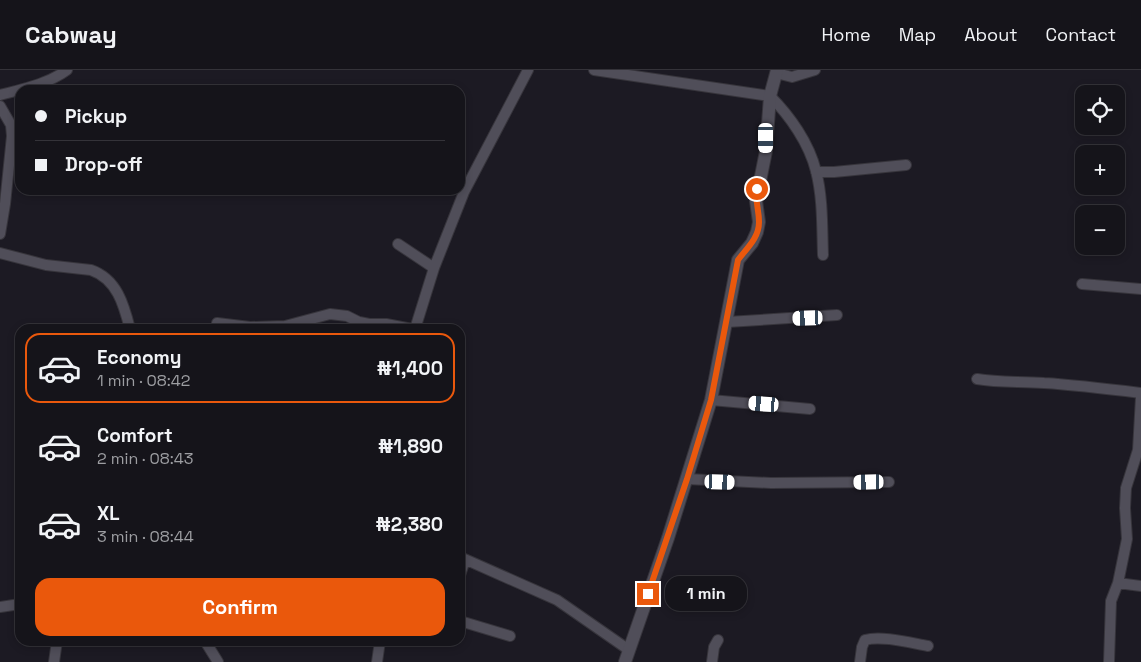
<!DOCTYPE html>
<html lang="en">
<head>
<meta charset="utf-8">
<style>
  :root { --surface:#15141a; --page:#222127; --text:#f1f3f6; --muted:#9d9ea2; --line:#343339; --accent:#ea580c }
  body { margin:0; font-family:"Space Grotesk",sans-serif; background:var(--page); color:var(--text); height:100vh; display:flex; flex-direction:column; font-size:19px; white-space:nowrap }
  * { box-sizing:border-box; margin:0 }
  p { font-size:16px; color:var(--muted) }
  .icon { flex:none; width:28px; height:28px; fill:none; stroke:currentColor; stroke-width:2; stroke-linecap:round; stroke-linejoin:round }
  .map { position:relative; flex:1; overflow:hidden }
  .side { position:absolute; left:15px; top:254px; width:450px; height:322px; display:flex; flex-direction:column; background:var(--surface); border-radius:15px; box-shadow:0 2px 8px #0003,0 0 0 1px var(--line) }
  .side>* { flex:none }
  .guide { position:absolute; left:15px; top:15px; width:450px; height:110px; border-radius:15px; box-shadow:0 2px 8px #0003,0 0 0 1px var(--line); display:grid; align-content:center; height:110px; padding:0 20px; background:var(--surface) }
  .fabs { position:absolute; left:1075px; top:15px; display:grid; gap:10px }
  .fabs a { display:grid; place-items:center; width:50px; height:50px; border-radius:10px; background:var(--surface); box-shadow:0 2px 8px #0003,0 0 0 1px var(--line); font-size:25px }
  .end { position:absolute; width:22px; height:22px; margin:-11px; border:6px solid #ea580c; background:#fff; box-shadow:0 0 0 2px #fff }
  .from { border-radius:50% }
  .bubble { position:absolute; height:35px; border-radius:15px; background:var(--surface); box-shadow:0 2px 8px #0003,0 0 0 1px var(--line); font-size:16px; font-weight:700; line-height:35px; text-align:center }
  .car { position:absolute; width:15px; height:30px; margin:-15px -8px; border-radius:6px; box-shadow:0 0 4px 1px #0007; background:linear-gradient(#fff 24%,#345 0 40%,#fff 0 76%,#345 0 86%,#fff 0) }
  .guide b { display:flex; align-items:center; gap:18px; height:48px; font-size:19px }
  .guide b+b { border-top:1px solid var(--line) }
  .guide i { width:12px; height:12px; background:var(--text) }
  ul { padding:9px 0 0; list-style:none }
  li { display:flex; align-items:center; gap:15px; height:70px; margin:0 10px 8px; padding:0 10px; border:2px solid transparent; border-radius:15px }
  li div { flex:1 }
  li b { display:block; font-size:19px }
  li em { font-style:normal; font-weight:700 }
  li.on { border-color:var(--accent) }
  li>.icon { width:45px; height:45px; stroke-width:1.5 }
  .button { display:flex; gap:10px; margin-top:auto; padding:10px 20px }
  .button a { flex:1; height:58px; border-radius:15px; background:var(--accent); color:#fff; font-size:20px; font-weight:700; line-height:58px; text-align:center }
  header { display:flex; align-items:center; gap:30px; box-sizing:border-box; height:70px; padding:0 25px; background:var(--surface); border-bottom:1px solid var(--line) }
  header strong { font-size:24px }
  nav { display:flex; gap:28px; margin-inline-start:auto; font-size:18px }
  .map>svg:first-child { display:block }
</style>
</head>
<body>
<header>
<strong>Cabway</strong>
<nav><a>Home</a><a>Map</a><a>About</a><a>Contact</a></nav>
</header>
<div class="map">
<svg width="1141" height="592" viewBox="0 0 1141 592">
  <rect width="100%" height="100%" fill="#1c1a23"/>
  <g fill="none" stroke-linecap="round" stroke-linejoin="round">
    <defs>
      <path id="minor" d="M 594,0 L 770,26 C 790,46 809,73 816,101 C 823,128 822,158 823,185
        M 776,3 L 792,7 L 815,0
        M 0,25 C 23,19 48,14 67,0
        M 0,36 L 11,55 L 12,66 L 5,134 L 0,164
        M 816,102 L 834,102 L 906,95
        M 398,174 L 434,198
        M 0,183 L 46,195 L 91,200 C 117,209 124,235 130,259
        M 1082,214 L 1141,219
        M 727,252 L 837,245
        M 217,253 L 250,257 L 285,256 L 330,244 L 347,246 L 359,252 L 369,254 L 386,254 L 412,259
        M 415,259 L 434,198 L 464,122 L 528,0
        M 977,309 C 999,313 1022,311 1044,313 C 1076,315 1109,319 1141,323
        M 711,330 L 810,339
        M 687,409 L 771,413 L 889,412
        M 460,487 L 557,530 L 629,580
        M 460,505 L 465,490
        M 1118,513 L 1141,516
        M 0,537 L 20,534
        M 460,551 L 510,566
        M 205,571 L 218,592
        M 54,592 L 57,571
        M 377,592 L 380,571
        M 712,592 L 714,577 L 718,570
        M 860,592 L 862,577 L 865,570 C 881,565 911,573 928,576
        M 1109,592 L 1111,531 L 1118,513 L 1127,469 L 1125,438 L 1126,418 L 1138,380 L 1141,327"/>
      <path id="tertiary" d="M 625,592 L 668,468 L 711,330 L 738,190 L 752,173 L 757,162 L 759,152 L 756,131 L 766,81 L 770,26 L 777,0"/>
    </defs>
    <!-- minor casing -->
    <use href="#minor" stroke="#37353c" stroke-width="12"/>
    <!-- tertiary casing -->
    <use href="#tertiary" stroke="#37353c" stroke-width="14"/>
    <!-- minor -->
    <use href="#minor" stroke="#504e59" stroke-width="10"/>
    <!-- tertiary -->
    <use href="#tertiary" stroke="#504e59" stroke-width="12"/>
  </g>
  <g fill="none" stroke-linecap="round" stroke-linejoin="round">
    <!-- route -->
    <path stroke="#ea580c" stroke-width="6" d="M 648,524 L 687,409 L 711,330 L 738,190 C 747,178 759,168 759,152 C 759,139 755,133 757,119"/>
  </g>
</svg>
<div class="fabs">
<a><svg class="icon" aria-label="locate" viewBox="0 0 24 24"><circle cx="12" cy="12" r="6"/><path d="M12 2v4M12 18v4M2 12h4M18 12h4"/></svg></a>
<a>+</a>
<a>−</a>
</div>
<i class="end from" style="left:757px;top:119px"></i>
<i class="end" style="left:648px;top:524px"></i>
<div class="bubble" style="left:665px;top:506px;width:82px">1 min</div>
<i class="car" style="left:766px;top:68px;rotate:180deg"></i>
<i class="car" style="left:808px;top:248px;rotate:268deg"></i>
<i class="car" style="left:764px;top:334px;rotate:274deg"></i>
<i class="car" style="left:720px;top:412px;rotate:92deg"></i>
<i class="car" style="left:869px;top:412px;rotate:269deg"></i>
<div class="guide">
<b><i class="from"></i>Pickup</b>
<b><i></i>Drop-off</b>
</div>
<section class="side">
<ul>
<li class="on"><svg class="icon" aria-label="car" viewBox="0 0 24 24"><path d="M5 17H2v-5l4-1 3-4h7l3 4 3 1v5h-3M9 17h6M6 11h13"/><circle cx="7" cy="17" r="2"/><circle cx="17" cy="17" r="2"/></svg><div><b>Economy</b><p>1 min · 08:42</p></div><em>₦1,400</em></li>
<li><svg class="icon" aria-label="car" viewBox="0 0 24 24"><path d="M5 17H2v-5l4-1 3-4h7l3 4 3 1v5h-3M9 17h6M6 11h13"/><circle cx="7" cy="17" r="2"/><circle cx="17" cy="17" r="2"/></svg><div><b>Comfort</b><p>2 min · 08:43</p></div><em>₦1,890</em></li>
<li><svg class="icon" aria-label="car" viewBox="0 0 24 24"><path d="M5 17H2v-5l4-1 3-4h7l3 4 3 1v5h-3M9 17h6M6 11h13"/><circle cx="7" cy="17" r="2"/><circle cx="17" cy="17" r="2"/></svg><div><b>XL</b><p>3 min · 08:44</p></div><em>₦2,380</em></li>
</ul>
<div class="button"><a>Confirm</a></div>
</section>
</div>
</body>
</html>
